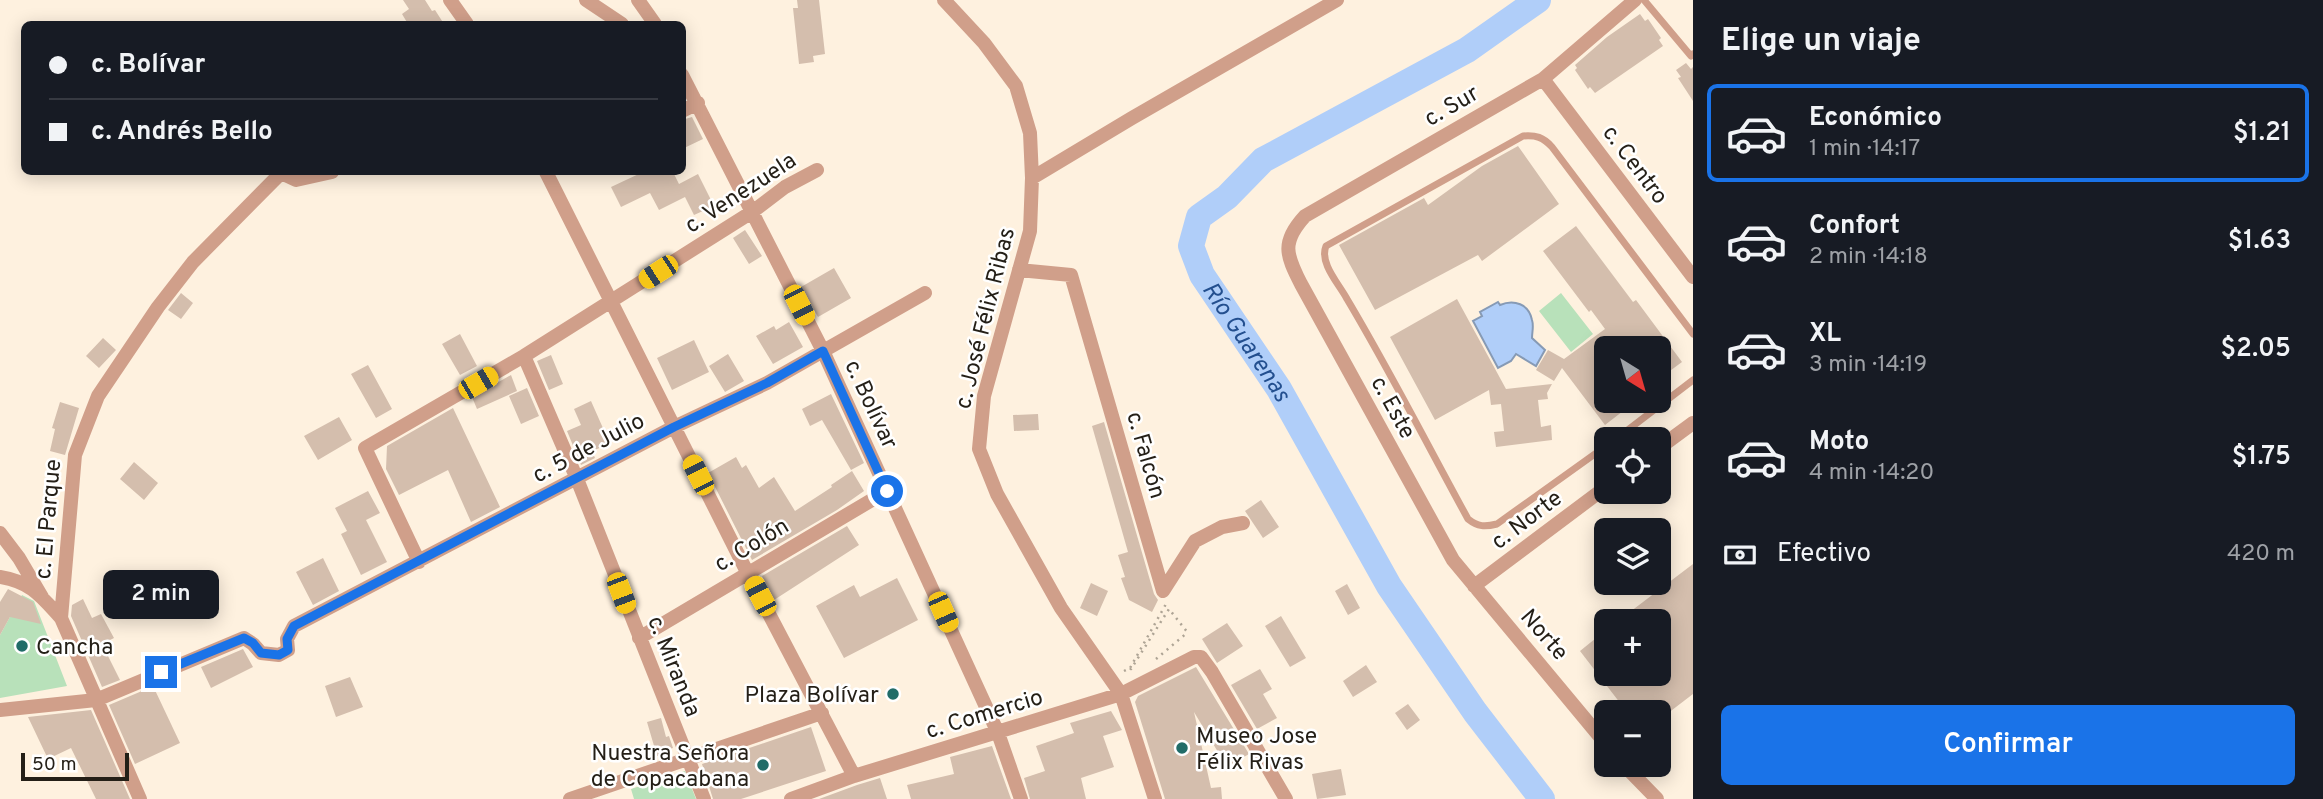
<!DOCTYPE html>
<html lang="es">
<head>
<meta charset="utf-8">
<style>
  :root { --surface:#171b24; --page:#20242c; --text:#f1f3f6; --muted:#9ea1a6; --line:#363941; --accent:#1a73e8 }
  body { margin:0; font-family:Overpass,sans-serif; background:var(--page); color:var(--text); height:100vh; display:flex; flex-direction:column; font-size:26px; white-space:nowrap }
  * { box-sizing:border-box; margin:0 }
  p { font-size:23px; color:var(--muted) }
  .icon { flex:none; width:38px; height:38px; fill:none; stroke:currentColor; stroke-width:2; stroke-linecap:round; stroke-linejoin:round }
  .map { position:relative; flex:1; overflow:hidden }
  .details { display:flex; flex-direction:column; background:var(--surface); width:630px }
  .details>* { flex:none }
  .top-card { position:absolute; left:21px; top:21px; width:665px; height:154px; border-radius:10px; box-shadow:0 4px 18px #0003; display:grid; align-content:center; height:154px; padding:0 28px; background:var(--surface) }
  .needle { width:46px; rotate:143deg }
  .fabs { position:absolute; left:1594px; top:336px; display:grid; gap:14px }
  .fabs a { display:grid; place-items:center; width:77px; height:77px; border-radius:10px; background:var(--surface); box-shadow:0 4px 18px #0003; font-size:35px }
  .scale { position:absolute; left:21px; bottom:18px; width:108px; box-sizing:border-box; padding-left:7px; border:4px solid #241f17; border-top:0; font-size:19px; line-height:24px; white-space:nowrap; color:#241f17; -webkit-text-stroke:5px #fff; paint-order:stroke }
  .end { position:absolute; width:32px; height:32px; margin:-16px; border:9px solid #1a73e8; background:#fff; box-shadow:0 0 0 4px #fff }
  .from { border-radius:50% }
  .bubble { position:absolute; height:49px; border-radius:10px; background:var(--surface); box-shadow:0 4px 18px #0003; font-size:23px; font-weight:600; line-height:49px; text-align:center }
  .car { position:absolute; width:21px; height:42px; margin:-21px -10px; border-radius:9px; box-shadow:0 0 5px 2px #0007; background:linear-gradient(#f5c518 24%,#345 0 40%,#f5c518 0 76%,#345 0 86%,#f5c518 0) }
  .top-card b { display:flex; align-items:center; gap:24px; height:66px; font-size:26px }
  .top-card b+b { border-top:2px solid var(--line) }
  .top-card i { width:18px; height:18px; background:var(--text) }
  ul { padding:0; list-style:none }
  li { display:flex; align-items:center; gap:21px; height:98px; margin:0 14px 10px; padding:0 14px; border:4px solid transparent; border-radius:10px }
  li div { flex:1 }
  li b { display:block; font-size:26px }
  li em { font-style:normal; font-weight:600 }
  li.on { border-color:var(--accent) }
  li>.icon { width:63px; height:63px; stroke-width:1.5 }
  h2 { padding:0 28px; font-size:32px; line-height:84px }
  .pay { display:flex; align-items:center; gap:18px; height:77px; padding:0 28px; font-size:26px }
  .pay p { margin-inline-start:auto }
  .action { display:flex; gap:14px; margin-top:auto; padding:14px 28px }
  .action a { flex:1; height:80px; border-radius:10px; background:var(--accent); color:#fff; font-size:28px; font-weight:600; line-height:80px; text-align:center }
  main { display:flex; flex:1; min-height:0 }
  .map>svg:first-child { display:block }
</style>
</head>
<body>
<main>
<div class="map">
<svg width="1693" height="799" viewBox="0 0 1693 799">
  <rect width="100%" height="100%" fill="#fef1df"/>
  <!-- green -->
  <path fill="#b8e1ba" d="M 1561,293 L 1593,334 L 1571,352 L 1539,311 Z
    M 22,595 L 34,601 L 67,686 L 0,698 L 0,635 Z
    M 685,771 L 696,799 L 634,799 L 631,789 Z"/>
  <!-- water -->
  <path fill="#b0cef9" stroke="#869ab5" stroke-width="2" d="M 1498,302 L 1500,305 C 1514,299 1529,304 1532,320 C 1534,326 1532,332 1532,338 L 1545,350 L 1536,366 L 1516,354 L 1511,361 L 1498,368 L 1473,321 L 1482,316 L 1480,312 Z"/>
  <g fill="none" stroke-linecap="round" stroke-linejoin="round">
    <!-- river -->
    <path stroke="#b0cef9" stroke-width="26" id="s1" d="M 1538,0 L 1467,50 L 1263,160 L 1227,197 L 1199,217 L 1191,246 L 1202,275 L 1279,389 L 1389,586 L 1475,712 L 1542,799"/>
  </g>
  <!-- building -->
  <path fill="#d4bead" d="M 403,0 L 425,0 L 432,11 L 435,10 L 444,24 L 408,24 L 402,14 L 409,9 Z
    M 797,0 L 819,0 L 825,54 L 813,56 L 814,62 L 799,64 L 793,8 L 798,8 Z
    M 1640,14 L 1645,21 L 1648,19 L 1661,38 L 1659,40 L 1663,46 L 1595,93 L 1590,87 L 1588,89 L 1575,70 L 1577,68 L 1575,65 L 1607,37 Z
    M 1686,63 L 1691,69 L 1693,67 L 1693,101 L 1678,78 L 1681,77 L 1676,70 Z
    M 692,117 L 703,139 L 682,149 L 682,120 Z
    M 1518,146 L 1559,204 L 1482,261 L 1478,255 L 1375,310 L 1339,245 L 1424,198 L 1428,205 L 1482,166 Z
    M 643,172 L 673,172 L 679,184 L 698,174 L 714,206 L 694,215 L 685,197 L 659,210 L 650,193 L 621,207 L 611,187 Z
    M 1576,226 L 1633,302 L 1636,300 L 1682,362 L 1659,379 L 1659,348 L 1606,348 L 1606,401 L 1636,401 L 1605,425 L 1562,368 L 1554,381 L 1536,370 L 1548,350 L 1564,359 L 1605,329 L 1591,310 L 1589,312 L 1543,251 Z
    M 745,230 L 762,256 L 749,264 L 733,238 Z
    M 834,268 L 851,298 L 818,317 L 801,287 Z
    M 181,293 L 193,303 L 181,319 L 168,310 Z
    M 1457,299 L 1506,389 L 1552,384 L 1547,393 L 1548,399 L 1538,400 L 1541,427 L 1551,425 L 1552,440 L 1496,447 L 1494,432 L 1504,431 L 1501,404 L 1491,405 L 1489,390 L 1435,420 L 1390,337 Z
    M 789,322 L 803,347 L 773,364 L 756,336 L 774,326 L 776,330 Z
    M 460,334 L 477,366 L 460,375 L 442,344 Z
    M 103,338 L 116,350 L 99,368 L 86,356 Z
    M 694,340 L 709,372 L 672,390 L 657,358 Z
    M 728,354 L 744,381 L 725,392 L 709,366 Z
    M 551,355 L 563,384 L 549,390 L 537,361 Z
    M 368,365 L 392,409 L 376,418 L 351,374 Z
    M 511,375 L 517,391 L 477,409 L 472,397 Z
    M 527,388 L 539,416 L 521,424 L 509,396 Z
    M 831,394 L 864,463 L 851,470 L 822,420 L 810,426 L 802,409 Z
    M 591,401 L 610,444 L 592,451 L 595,458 L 581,465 L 567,431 L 581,425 L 574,409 Z
    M 60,402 L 79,408 L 65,455 L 50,451 L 55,429 L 52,428 Z
    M 453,408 L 500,507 L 471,522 L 448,470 L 399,495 L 386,469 L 387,446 Z
    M 1038,414 L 1039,430 L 1014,431 L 1013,415 Z
    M 339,417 L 352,440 L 318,460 L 304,436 Z
    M 1104,422 L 1154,594 L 1158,600 L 1152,612 L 1129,600 L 1121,578 L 1125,577 L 1118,555 L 1128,552 L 1092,426 Z
    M 736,457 L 742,468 L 746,465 L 759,488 L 774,477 L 795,511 L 832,487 L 831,485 L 852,471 L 864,491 L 837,510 L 752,560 L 708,473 Z
    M 134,462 L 158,483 L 144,500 L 120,479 Z
    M 368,491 L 380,513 L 366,520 L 387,562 L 361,575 L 341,534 L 347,531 L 335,508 Z
    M 1261,500 L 1279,527 L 1263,538 L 1245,511 Z
    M 847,526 L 859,545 L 774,600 L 762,576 Z
    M 323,558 L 339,591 L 313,605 L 296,572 Z
    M 1693,564 L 1693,694 L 1659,720 L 1659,712 L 1627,712 L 1580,651 L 1606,630 L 1606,674 L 1659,674 L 1659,621 L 1618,621 Z
    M 897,578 L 918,620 L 844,658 L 816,606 L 854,585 L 860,597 Z
    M 1091,583 L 1108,591 L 1097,616 L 1080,608 Z
    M 1347,584 L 1360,608 L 1348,615 L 1335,591 Z
    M 8,589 L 33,602 L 41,624 L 10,617 L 0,635 L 0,602 Z
    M 83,599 L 92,618 L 101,614 L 114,638 L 102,644 L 120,680 L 102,687 L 71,616 L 72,605 Z
    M 1281,616 L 1306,658 L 1290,667 L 1265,626 Z
    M 1227,623 L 1243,646 L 1217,663 L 1202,639 Z
    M 243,649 L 253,667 L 211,688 L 201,667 Z
    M 1366,665 L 1377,682 L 1353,697 L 1343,681 Z
    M 1196,667 L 1249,754 L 1227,767 L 1194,712 L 1211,788 L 1221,787 L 1222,799 L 1165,799 L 1135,702 L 1138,696 Z
    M 1260,669 L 1272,689 L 1263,694 L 1277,718 L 1257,729 L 1231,685 Z
    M 350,677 L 363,707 L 336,717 L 325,686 Z
    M 149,688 L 154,688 L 180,743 L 135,764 L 109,705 Z
    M 1408,704 L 1420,720 L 1407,730 L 1395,713 Z
    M 91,710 L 130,799 L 96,799 L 71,748 L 48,759 L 28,717 Z
    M 1111,711 L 1122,730 L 1103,736 L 1114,767 L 1081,778 L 1086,799 L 1030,799 L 1024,778 L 1045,771 L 1036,746 L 1074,733 L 1070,723 Z
    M 661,718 L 666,737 L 669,736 L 673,748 L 670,749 L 671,752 L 657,756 L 647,722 Z
    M 811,727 L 826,771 L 741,799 L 713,799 L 702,764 Z
    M 992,746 L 1011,799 L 911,799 L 907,785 L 954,774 L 950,757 Z
    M 1341,769 L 1346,795 L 1317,799 L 1312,774 Z
    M 880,778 L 887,799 L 819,799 L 857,785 Z"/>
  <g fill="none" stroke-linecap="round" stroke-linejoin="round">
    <!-- path -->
    <path stroke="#aea495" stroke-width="2.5" stroke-dasharray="2 5" stroke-linecap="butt" d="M 1156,659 L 1188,632
      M 1130,668 L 1131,669 L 1169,609 L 1188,633
      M 1124,671 L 1130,668 L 1166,604"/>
    <!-- lane -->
    <path stroke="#d09f8a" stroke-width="7" d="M 1644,0 L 1691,56 L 1693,54
      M 1616,439 L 1693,380
      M 1606,446 L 1497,524 C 1485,527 1478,527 1468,519 C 1428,446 1390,371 1347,299 C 1339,284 1319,263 1326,246 L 1523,136 C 1536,135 1543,137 1552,147 L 1693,334"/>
    <!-- street -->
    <path stroke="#d09f8a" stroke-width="14" d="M 450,0 L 467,24
      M 586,0 L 622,24
      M 638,0 L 655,24
      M 944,0 L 984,43 L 1016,86 L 1030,133 L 1032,178 L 1030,231 L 984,396 L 979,449 L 997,494 L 1061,608 L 1121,694 L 1155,799
      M 682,75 L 823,351 L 998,733 L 1021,799
      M 1543,79 L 1693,277
      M 682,111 L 698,103
      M 546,172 L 747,572 L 854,776
      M 281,173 L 296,180 L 332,172
      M 1032,178 L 1132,118 L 1337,0
      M 1019,270 L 1071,275 L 1163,591 L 1195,541 L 1222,527 L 1243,523
      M 524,356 L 577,479 L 704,799
      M 1659,448 L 1693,423
      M 0,533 L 19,558 L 42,597
      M 419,562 L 365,448 L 524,356 L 752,212 L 785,187 L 817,170
      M 0,577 C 31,582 41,596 61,618
      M 1474,586 L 1606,487
      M 639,638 L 887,491
      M 0,710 L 96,700 L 244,638 L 253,644 L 261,653 L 279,655 L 288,650 L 287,639 L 294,626 L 674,427 L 767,383 L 925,293
      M 1606,744 L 1453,560 L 1301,284 C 1286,255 1281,242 1305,216 L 1543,79 L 1635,0
      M 1624,765 L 1657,799
      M 140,799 L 61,618 L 75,455 L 98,396 L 158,307 L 193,262 L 282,172
      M 570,799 L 822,713
      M 791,799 L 854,776 L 1121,694 L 1194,657 L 1201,657 L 1212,672 L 1286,799"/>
  </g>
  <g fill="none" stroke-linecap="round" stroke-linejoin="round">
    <!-- route -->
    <path stroke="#1a73e8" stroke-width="9" d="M 161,672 L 244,638 L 253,643 L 261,653 L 279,655 L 288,650 L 287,639 L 294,626 L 674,427 L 767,383 L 823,351 L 887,491"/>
  </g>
  <!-- markers -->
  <g fill="#216c68" stroke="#fff" stroke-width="2.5">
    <circle cx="22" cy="646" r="7"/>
    <circle cx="893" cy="694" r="7"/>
    <circle cx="1182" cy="748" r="7"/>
    <circle cx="763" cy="765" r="7"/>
  </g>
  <g text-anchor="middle" stroke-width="5" stroke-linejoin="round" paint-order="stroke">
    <!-- street labels -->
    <g font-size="23" fill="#241f17" stroke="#fff">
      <text transform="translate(1451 105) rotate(-30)" y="8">c. Sur</text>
      <text transform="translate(1636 164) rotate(53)" y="8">c. Centro</text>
      <text transform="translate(740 192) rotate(-33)" y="8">c. Venezuela</text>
      <text transform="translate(984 318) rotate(-76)" y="8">c. José Félix Ribas</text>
      <text transform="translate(872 404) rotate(65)" y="8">c. Bolívar</text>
      <text transform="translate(1394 407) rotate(61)" y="8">c. Este</text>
      <text transform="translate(588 447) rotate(-28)" y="8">c. 5 de Julio</text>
      <text transform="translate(1147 455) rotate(74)" y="8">c. Falcón</text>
      <text transform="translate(47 519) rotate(-85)" y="8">c. El Parque</text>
      <text transform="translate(1526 519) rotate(-37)" y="8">c. Norte</text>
      <text transform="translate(751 544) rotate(-31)" y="8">c. Colón</text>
      <text transform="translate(1545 634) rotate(49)" y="8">Norte</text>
      <text transform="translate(675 666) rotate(68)" y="8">c. Miranda</text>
      <text transform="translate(984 713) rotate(-17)" y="8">c. Comercio</text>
    </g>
    <!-- poi labels -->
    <g font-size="23" fill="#241f17" stroke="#fff" text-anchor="start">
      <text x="36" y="654">Cancha</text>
      <text x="879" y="702" text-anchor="end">Plaza Bolívar</text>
      <text x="1196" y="743">Museo Jose<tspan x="1196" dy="26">Félix Rivas</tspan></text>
      <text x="749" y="760" text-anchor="end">Nuestra Señora<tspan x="749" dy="26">de Copacabana</tspan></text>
    </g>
    <!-- water labels -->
    <g font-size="24" font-style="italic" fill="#234f8f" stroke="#fff">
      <text dy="8" stroke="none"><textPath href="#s1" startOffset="546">Río Guarenas</textPath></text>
    </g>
  </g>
</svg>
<div class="fabs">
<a><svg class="needle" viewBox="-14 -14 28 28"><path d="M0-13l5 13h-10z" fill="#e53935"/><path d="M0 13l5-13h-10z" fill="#9ea1a6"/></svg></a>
<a><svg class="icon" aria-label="locate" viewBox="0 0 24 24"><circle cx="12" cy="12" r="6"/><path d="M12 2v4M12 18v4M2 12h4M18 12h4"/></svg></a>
<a><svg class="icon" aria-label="layers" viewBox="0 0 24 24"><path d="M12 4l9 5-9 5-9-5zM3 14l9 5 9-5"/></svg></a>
<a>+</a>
<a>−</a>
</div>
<div class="scale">50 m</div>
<i class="end from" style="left:887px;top:491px"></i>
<i class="end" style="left:161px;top:672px"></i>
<div class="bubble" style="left:103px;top:570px;width:116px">2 min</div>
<i class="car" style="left:658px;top:272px;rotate:237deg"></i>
<i class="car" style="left:799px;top:305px;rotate:153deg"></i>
<i class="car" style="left:478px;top:383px;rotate:60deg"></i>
<i class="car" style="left:698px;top:475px;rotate:333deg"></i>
<i class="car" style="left:621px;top:593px;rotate:159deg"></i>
<i class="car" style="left:760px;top:596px;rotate:332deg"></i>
<i class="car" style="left:943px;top:612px;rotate:156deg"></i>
<div class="top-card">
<b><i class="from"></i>c. Bolívar</b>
<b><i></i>c. Andrés Bello</b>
</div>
</div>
<section class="details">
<h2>Elige un viaje</h2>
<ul>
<li class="on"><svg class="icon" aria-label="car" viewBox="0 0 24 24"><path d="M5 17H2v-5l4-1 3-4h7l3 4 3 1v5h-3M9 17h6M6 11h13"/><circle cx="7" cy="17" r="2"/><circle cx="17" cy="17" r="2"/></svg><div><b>Económico</b><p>1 min · 14:17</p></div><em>$1.21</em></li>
<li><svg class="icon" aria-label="car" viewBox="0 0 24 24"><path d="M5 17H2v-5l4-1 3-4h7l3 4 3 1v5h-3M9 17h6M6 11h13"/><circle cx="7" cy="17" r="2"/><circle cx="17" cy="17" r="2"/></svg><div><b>Confort</b><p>2 min · 14:18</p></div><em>$1.63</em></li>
<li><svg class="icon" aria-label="car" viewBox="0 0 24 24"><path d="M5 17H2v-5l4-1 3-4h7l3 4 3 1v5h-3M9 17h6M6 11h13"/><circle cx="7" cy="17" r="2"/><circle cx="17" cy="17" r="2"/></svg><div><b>XL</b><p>3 min · 14:19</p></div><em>$2.05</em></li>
<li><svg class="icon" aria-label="car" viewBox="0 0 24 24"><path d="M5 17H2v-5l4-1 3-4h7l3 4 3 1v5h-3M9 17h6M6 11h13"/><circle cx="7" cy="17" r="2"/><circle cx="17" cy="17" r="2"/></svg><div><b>Moto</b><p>4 min · 14:20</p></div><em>$1.75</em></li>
</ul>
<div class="pay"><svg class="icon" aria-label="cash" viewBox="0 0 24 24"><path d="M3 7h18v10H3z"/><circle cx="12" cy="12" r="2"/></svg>Efectivo<p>420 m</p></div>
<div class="action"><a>Confirmar</a></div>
</section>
</main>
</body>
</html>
